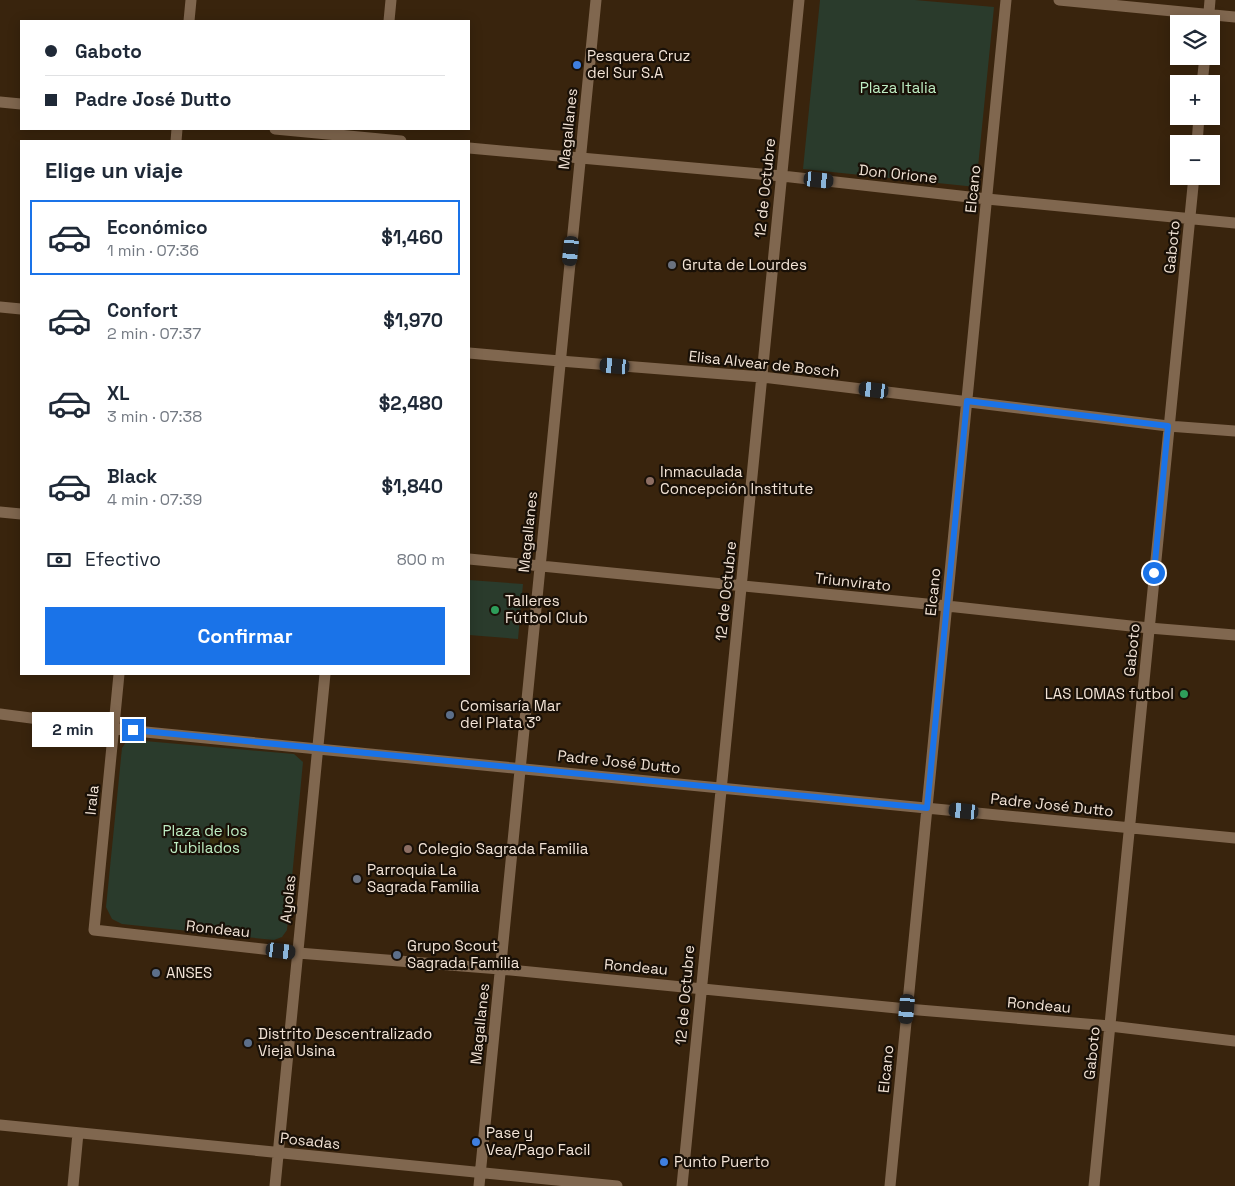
<!DOCTYPE html>
<html lang="es">
<head>
<meta charset="utf-8">
<style>
  :root { --surface:#fff; --page:#f2f2f3; --text:#1f2937; --muted:#747a83; --line:#e0e1e3; --accent:#1a73e8 }
  body { margin:0; font-family:"Space Grotesk",sans-serif; background:var(--page); color:var(--text); height:100vh; display:flex; flex-direction:column; font-size:19px; white-space:nowrap }
  * { box-sizing:border-box; margin:0 }
  p { font-size:16px; color:var(--muted) }
  .icon { flex:none; width:28px; height:28px; fill:none; stroke:currentColor; stroke-width:2; stroke-linecap:round; stroke-linejoin:round }
  .map { position:relative; flex:1; overflow:hidden }
  .drawer { position:absolute; left:20px; top:140px; width:450px; height:535px; display:flex; flex-direction:column; background:var(--surface); border-radius:0px; box-shadow:0 2px 12px #0003 }
  .drawer>* { flex:none }
  .banner { position:absolute; left:20px; top:20px; width:450px; height:110px; border-radius:0px; box-shadow:0 2px 12px #0003; display:grid; align-content:center; height:110px; padding:0 25px; background:var(--surface) }
  .controls { position:absolute; left:1170px; top:15px; display:grid; gap:10px }
  .controls a { display:grid; place-items:center; width:50px; height:50px; border-radius:0px; background:var(--surface); box-shadow:0 2px 12px #0003; font-size:25px }
  .end { position:absolute; width:22px; height:22px; margin:-11px; border:6px solid #1a73e8; background:#fff; box-shadow:0 0 0 2px #fff }
  .from { border-radius:50% }
  .bubble { position:absolute; height:35px; border-radius:0px; background:var(--surface); box-shadow:0 2px 12px #0003; font-size:16px; font-weight:700; line-height:35px; text-align:center }
  .car { position:absolute; width:15px; height:30px; margin:-15px -8px; border-radius:6px; box-shadow:0 0 4px 1px #0007; background:linear-gradient(#222 24%,#8ab4d8 0 40%,#222 0 76%,#8ab4d8 0 86%,#222 0) }
  .banner b { display:flex; align-items:center; gap:18px; height:48px; font-size:19px }
  .banner b+b { border-top:1px solid var(--line) }
  .banner i { width:12px; height:12px; background:var(--text) }
  ul { padding:0; list-style:none }
  li { display:flex; align-items:center; gap:15px; height:75px; margin:0 10px 8px; padding:0 15px; border:2px solid transparent; border-radius:0px }
  li div { flex:1 }
  li b { display:block; font-size:19px }
  li em { font-style:normal; font-weight:700 }
  li.selected { border-color:var(--accent) }
  li>.icon { width:45px; height:45px; stroke-width:1.5 }
  h2 { padding:0 25px; font-size:22px; line-height:60px }
  .pay { display:flex; align-items:center; gap:12px; height:55px; padding:0 25px; font-size:19px }
  .pay p { margin-inline-start:auto }
  .primary-button { display:flex; gap:10px; margin-top:auto; padding:10px 25px }
  .primary-button a { flex:1; height:58px; border-radius:0px; background:var(--accent); color:#fff; font-size:20px; font-weight:700; line-height:58px; text-align:center }
  .map>svg:first-child { display:block }
</style>
</head>
<body>
<div class="map">
<svg width="1235" height="1186" viewBox="0 0 1235 1186">
  <rect width="100%" height="100%" fill="#39240d"/>
  <!-- green -->
  <path fill="#2a3b2c" d="M 820,0 L 915,0 L 994,7 L 976,187 L 803,169 Z
    M 469,580 L 523,584 L 518,639 L 469,635 Z
    M 133,740 L 294,754 L 303,762 L 287,930 L 282,937 L 274,940 L 122,924 L 112,919 L 106,907 L 122,748 L 126,742 Z"/>
  <!-- sand -->
  <path fill="#393010" d="M 211,827 L 241,831 L 239,851 L 209,848 Z"/>
  <g fill="none" stroke-linecap="round" stroke-linejoin="round">
    <!-- street -->
    <path stroke="#80674f" stroke-width="11" d="M 1059,0 L 1235,17
      M 189,21 L 191,0
      M 389,21 L 391,0
      M 1208,24 L 1210,0
      M 1202,84 L 1205,56
      M 0,102 L 21,104
      M 275,129 L 401,141
      M 176,141 L 177,129
      M 1197,144 L 1199,116
      M 469,148 L 782,176 L 987,199 L 1235,223
      M 0,307 L 21,309
      M 469,353 L 560,361 L 762,377 L 1168,426 L 1235,431
      M 0,512 L 21,514
      M 469,559 L 947,606 L 1149,628 L 1235,635
      M 119,674 L 94,930 L 298,953 L 500,969 L 907,1009 L 1110,1026 L 1235,1041
      M 0,714 L 115,729 L 318,749 L 1235,838
      M 0,1125 L 617,1186
      M 73,1186 L 78,1133
      M 275,1186 L 325,674
      M 479,1186 L 596,0
      M 682,1186 L 799,0
      M 890,1186 L 1006,0
      M 1094,1186 L 1194,176"/>
  </g>
  <g fill="none" stroke-linecap="round" stroke-linejoin="round">
    <!-- route -->
    <path stroke="#1a73e8" stroke-width="6" d="M 133,730 L 927,808 L 967,401 L 1168,426 L 1154,573"/>
  </g>
  <!-- markers -->
  <g fill="#3f7fe0" stroke="#191007" stroke-width="2">
    <circle cx="577" cy="65" r="5"/>
    <circle cx="476" cy="1142" r="5"/>
    <circle cx="664" cy="1162" r="5"/>
  </g>
  <g fill="#6b7280" stroke="#191007" stroke-width="2">
    <circle cx="672" cy="265" r="5"/>
    <circle cx="357" cy="879" r="5"/>
  </g>
  <g fill="#8d6e63" stroke="#191007" stroke-width="2">
    <circle cx="650" cy="481" r="5"/>
    <circle cx="408" cy="849" r="5"/>
  </g>
  <g fill="#2e9e5b" stroke="#191007" stroke-width="2">
    <circle cx="495" cy="610" r="5"/>
    <circle cx="1184" cy="694" r="5"/>
  </g>
  <g fill="#5c6f8a" stroke="#191007" stroke-width="2">
    <circle cx="450" cy="715" r="5"/>
    <circle cx="397" cy="955" r="5"/>
    <circle cx="156" cy="973" r="5"/>
    <circle cx="248" cy="1043" r="5"/>
  </g>
  <g text-anchor="middle" stroke-width="4.5" stroke-linejoin="round" paint-order="stroke">
    <!-- poi labels -->
    <g font-size="15" fill="#f2e3d6" stroke="#191007" text-anchor="start">
      <text x="587" y="61">Pesquera Cruz<tspan x="587" dy="17">del Sur S.A</tspan></text>
      <text x="682" y="270">Gruta de Lourdes</text>
      <text x="660" y="477">Inmaculada<tspan x="660" dy="17">Concepción Institute</tspan></text>
      <text x="505" y="606">Talleres<tspan x="505" dy="17">Fútbol Club</tspan></text>
      <text x="1174" y="699" text-anchor="end">LAS LOMAS futbol</text>
      <text x="460" y="711">Comisaría Mar<tspan x="460" dy="17">del Plata 3°</tspan></text>
      <text x="418" y="854">Colegio Sagrada Familia</text>
      <text x="367" y="875">Parroquia La<tspan x="367" dy="17">Sagrada Familia</tspan></text>
      <text x="407" y="951">Grupo Scout<tspan x="407" dy="17">Sagrada Familia</tspan></text>
      <text x="166" y="978">ANSES</text>
      <text x="258" y="1039">Distrito Descentralizado<tspan x="258" dy="17">Vieja Usina</tspan></text>
      <text x="486" y="1138">Pase y<tspan x="486" dy="17">Vea/Pago Facil</tspan></text>
      <text x="674" y="1167">Punto Puerto</text>
    </g>
    <!-- park labels -->
    <g font-size="15" fill="#beedc3" stroke="#191007">
      <text x="898" y="93">Plaza Italia</text>
      <text x="205" y="836">Plaza de los<tspan x="205" dy="17">Jubilados</tspan></text>
    </g>
    <!-- street labels -->
    <g font-size="15" fill="#f2e3d6" stroke="#191007">
      <text transform="translate(568 129) rotate(-84)" y="5">Magallanes</text>
      <text transform="translate(898 174) rotate(6)" y="5">Don Orione</text>
      <text transform="translate(765 188) rotate(-84)" y="5">12 de Octubre</text>
      <text transform="translate(973 189) rotate(-84)" y="5">Elcano</text>
      <text transform="translate(1172 247) rotate(-84)" y="5">Gaboto</text>
      <text transform="translate(764 364) rotate(6)" y="5">Elisa Alvear de Bosch</text>
      <text transform="translate(528 532) rotate(-84)" y="5">Magallanes</text>
      <text transform="translate(853 582) rotate(6)" y="5">Triunvirato</text>
      <text transform="translate(726 591) rotate(-84)" y="5">12 de Octubre</text>
      <text transform="translate(933 592) rotate(-84)" y="5">Elcano</text>
      <text transform="translate(1132 650) rotate(-84)" y="5">Gaboto</text>
      <text transform="translate(619 762) rotate(6)" y="5">Padre José Dutto</text>
      <text transform="translate(92 800) rotate(-84)" y="5">Irala</text>
      <text transform="translate(1052 805) rotate(6)" y="5">Padre José Dutto</text>
      <text transform="translate(288 899) rotate(-84)" y="5">Ayolas</text>
      <text transform="translate(218 929) rotate(6)" y="5">Rondeau</text>
      <text transform="translate(636 967) rotate(5)" y="5">Rondeau</text>
      <text transform="translate(685 995) rotate(-85)" y="5">12 de Octubre</text>
      <text transform="translate(1039 1005) rotate(5)" y="5">Rondeau</text>
      <text transform="translate(480 1024) rotate(-84)" y="5">Magallanes</text>
      <text transform="translate(1092 1053) rotate(-84)" y="5">Gaboto</text>
      <text transform="translate(886 1069) rotate(-84)" y="5">Elcano</text>
      <text transform="translate(310 1141) rotate(6)" y="5">Posadas</text>
    </g>
  </g>
</svg>
<div class="controls">
<a><svg class="icon" aria-label="layers" viewBox="0 0 24 24"><path d="M12 4l9 5-9 5-9-5zM3 14l9 5 9-5"/></svg></a>
<a>+</a>
<a>−</a>
</div>
<i class="end from" style="left:1154px;top:573px"></i>
<i class="end" style="left:133px;top:730px"></i>
<div class="bubble" style="left:32px;top:712px;width:82px">2 min</div>
<i class="car" style="left:819px;top:180px;rotate:96deg"></i>
<i class="car" style="left:571px;top:251px;rotate:186deg"></i>
<i class="car" style="left:615px;top:366px;rotate:275deg"></i>
<i class="car" style="left:874px;top:390px;rotate:277deg"></i>
<i class="car" style="left:964px;top:811px;rotate:276deg"></i>
<i class="car" style="left:281px;top:951px;rotate:97deg"></i>
<i class="car" style="left:907px;top:1009px;rotate:185deg"></i>
<div class="banner">
<b><i class="from"></i>Gaboto</b>
<b><i></i>Padre José Dutto</b>
</div>
<section class="drawer">
<h2>Elige un viaje</h2>
<ul>
<li class="selected"><svg class="icon" aria-label="car" viewBox="0 0 24 24"><path d="M5 17H2v-5l4-1 3-4h7l3 4 3 1v5h-3M9 17h6M6 11h13"/><circle cx="7" cy="17" r="2"/><circle cx="17" cy="17" r="2"/></svg><div><b>Económico</b><p>1 min · 07:36</p></div><em>$1,460</em></li>
<li><svg class="icon" aria-label="car" viewBox="0 0 24 24"><path d="M5 17H2v-5l4-1 3-4h7l3 4 3 1v5h-3M9 17h6M6 11h13"/><circle cx="7" cy="17" r="2"/><circle cx="17" cy="17" r="2"/></svg><div><b>Confort</b><p>2 min · 07:37</p></div><em>$1,970</em></li>
<li><svg class="icon" aria-label="car" viewBox="0 0 24 24"><path d="M5 17H2v-5l4-1 3-4h7l3 4 3 1v5h-3M9 17h6M6 11h13"/><circle cx="7" cy="17" r="2"/><circle cx="17" cy="17" r="2"/></svg><div><b>XL</b><p>3 min · 07:38</p></div><em>$2,480</em></li>
<li><svg class="icon" aria-label="car" viewBox="0 0 24 24"><path d="M5 17H2v-5l4-1 3-4h7l3 4 3 1v5h-3M9 17h6M6 11h13"/><circle cx="7" cy="17" r="2"/><circle cx="17" cy="17" r="2"/></svg><div><b>Black</b><p>4 min · 07:39</p></div><em>$1,840</em></li>
</ul>
<div class="pay"><svg class="icon" aria-label="cash" viewBox="0 0 24 24"><path d="M3 7h18v10H3z"/><circle cx="12" cy="12" r="2"/></svg>Efectivo<p>800 m</p></div>
<div class="primary-button"><a>Confirmar</a></div>
</section>
</div>
</body>
</html>
